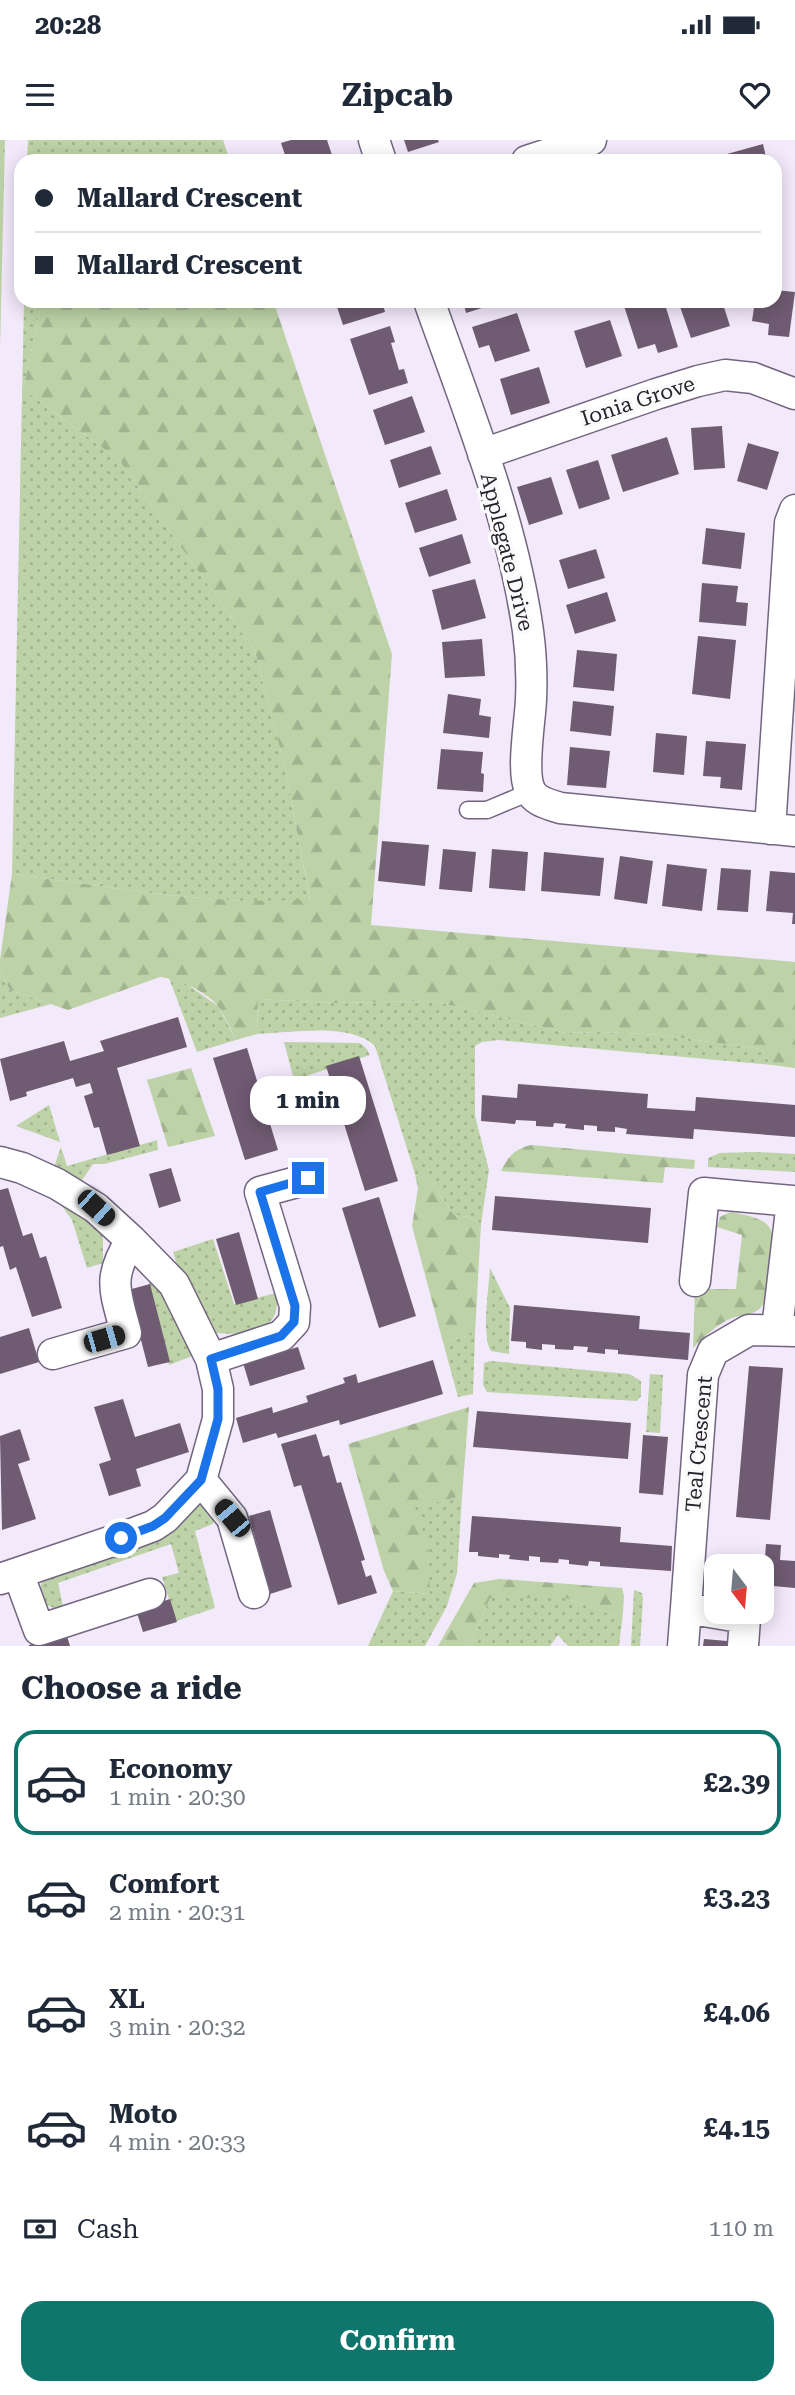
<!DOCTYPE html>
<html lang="en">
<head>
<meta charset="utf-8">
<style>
  :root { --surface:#fff; --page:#f6f6f7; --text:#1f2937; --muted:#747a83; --line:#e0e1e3; --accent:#0f766e }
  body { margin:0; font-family:"Roboto Serif",serif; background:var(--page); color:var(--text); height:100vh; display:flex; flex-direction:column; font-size:26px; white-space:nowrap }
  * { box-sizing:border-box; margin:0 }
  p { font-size:23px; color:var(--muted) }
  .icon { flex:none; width:38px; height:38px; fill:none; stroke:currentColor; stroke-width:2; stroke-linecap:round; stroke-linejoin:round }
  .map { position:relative; height:1506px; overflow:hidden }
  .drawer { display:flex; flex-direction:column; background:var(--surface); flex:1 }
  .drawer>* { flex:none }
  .top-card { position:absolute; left:14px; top:14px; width:768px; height:154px; border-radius:21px; box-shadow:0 4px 18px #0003; display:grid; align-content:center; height:154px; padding:0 21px; background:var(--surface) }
  .needle { width:46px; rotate:164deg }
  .fabs { position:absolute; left:704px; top:1414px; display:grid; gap:14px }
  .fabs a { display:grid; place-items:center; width:70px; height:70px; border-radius:14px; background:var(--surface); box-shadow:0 4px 18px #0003; font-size:35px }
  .end { position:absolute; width:32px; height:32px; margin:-16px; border:9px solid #1a73e8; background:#fff; box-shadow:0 0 0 4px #fff }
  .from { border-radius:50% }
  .bubble { position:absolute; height:49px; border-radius:21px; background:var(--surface); box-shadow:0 4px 18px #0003; font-size:23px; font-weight:700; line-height:49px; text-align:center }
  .car { position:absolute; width:21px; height:42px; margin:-21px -10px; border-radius:9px; box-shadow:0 0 5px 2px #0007; background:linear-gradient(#222 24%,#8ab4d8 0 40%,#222 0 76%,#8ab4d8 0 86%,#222 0) }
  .top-card b { display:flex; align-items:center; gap:24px; height:66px; font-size:26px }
  .top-card b+b { border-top:2px solid var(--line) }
  .top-card i { width:18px; height:18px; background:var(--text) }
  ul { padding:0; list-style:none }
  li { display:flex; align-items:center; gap:21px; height:105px; margin:0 14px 10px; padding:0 7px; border:4px solid transparent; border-radius:21px }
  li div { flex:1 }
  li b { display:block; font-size:26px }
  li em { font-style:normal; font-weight:700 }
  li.active { border-color:var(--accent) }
  li>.icon { width:63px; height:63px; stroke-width:1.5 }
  h2 { padding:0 21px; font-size:32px; line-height:84px }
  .pay { display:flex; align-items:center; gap:18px; height:77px; padding:0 21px; font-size:26px }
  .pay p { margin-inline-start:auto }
  .button { display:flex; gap:14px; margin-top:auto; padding:14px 21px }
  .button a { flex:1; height:80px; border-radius:21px; background:var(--accent); color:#fff; font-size:28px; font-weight:700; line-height:80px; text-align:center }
  .status { display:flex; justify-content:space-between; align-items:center; height:49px; padding:0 35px; background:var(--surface); direction:ltr }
  .status svg { height:19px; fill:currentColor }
  header { display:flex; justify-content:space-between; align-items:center; height:91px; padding:0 21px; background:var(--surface); font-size:32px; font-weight:700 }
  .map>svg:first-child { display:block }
</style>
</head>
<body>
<div class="status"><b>20:28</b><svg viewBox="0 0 49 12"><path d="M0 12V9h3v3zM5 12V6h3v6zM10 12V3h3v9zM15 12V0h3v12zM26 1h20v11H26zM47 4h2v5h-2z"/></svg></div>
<header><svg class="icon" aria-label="menu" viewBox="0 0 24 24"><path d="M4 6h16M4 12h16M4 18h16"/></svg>Zipcab<svg class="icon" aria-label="heart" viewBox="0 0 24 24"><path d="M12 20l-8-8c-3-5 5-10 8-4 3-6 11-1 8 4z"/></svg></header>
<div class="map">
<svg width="795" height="1506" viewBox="0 0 795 1506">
  <defs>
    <pattern id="grass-dots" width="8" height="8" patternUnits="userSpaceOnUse" patternTransform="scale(1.75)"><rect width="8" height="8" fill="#bdd2a6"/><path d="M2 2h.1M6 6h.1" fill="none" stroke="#a2b48f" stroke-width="1.8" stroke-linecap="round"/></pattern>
    <pattern id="forest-firs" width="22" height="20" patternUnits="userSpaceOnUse" patternTransform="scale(1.75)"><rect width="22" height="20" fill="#bdd2a6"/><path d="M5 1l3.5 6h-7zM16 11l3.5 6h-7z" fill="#a2b48f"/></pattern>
  </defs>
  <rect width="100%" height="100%" fill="#f2e9fb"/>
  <!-- grass -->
  <path fill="url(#grass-dots)" d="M 28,0 L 223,0 L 230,21 L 27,21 Z
    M 24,161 L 42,161 L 23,249 L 119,320 L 255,511 L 286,632 L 310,761 L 244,761 L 165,755 L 12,734 Z
    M 0,831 L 10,850 L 51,864 L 0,878 Z
    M 169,838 L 182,841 L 218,866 L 236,900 L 197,912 Z
    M 258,859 L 334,863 L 433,861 L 566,893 L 601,892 L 661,895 L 761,909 L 772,925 L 498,900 L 482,902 L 475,906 L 475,976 L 489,1030 L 481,1084 L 469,1077 L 454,1075 L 432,1043 L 415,1034 L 375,906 C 350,882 290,893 257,894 Z
    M 284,902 L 360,903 L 366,908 L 370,915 L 294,940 Z
    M 49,965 L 60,1002 L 16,986 Z
    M 157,1000 L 158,1010 L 104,1024 L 93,1024 L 82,1040 L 53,1030 L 61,1007 L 67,1026 Z
    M 756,1012 L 795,1014 L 795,1032 L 708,1027 L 708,1018 L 720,1013 Z
    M 57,1059 L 97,1083 L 103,1098 L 103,1123 L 87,1128 L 72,1080 Z
    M 213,1099 L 234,1164 L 279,1152 C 278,1159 277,1168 275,1174 C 265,1198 235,1194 215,1193 L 178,1128 L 173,1112 Z
    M 490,1128 L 510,1168 L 509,1214 L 491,1211 C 481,1195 489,1148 490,1128 Z
    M 153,1138 L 180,1182 L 195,1215 L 169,1225 L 148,1145 Z
    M 475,1194 L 473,1254 L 458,1257 L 443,1202 Z
    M 490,1221 L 629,1234 L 641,1241 L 641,1256 L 637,1261 L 487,1252 L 483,1245 L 484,1223 Z
    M 650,1234 L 663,1235 L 660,1293 L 646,1292 Z
    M 462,1356 L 457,1433 L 447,1466 L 425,1506 L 368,1506 L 393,1451 L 429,1454 L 428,1406 L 414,1367 Z
    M 198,1365 L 208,1365 L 215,1373 L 213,1384 L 195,1391 L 215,1468 L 176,1481 L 162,1437 L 179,1433 L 171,1404 L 58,1443 L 63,1466 L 54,1468 L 47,1465 L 41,1454 L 41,1444 L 48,1437 Z
    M 634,1450 L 642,1453 L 643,1459 L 640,1506 L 631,1506 Z
    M 490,1458 L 565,1458 L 616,1476 L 623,1473 L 619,1506 L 568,1506 L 558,1495 L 550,1506 L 466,1506 L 473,1498 Z"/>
  <!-- forest -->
  <path fill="url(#forest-firs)" d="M 0,0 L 5,0 L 0,210 Z
    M 42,161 L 266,161 L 275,166 L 392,514 L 371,785 L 795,822 L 795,928 L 772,925 L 761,909 L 661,895 L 601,892 L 566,893 L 433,861 L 334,863 L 258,859 L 257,894 L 236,900 C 231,890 226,879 220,869 C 210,853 179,839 160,837 L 68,870 L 10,850 L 0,831 L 0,820 L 12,734 L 165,755 L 244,761 L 310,760 L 286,632 L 255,511 L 119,320 L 23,249 Z
    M 191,928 L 215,996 L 168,1007 L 147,940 Z
    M 531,1005 L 695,1020 L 694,1029 L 665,1027 L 663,1043 L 501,1031 C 508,1016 515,1009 531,1005 Z
    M 415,1034 L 432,1043 L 454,1075 L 469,1077 L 481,1084 L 475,1194 L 443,1202 L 412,1086 L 418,1048 Z
    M 730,1072 C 774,1080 777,1085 770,1129 C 768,1140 768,1157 762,1166 C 756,1175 741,1175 732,1178 C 717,1184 704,1197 693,1208 L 695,1149 L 736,1149 L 742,1095 L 717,1087 L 720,1077 Z
    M 469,1267 L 462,1356 L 415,1367 L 428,1406 L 430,1454 L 393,1451 L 384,1431 L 348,1304 Z
    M 500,1439 L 622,1448 L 624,1456 L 623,1473 L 616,1476 L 565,1458 L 490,1458 L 473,1498 L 466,1506 L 438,1506 L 474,1443 Z"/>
  <!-- building -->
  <path fill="#6f5b72" d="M 291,0 L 327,0 L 334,21 L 287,21 L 281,3 Z
    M 404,0 L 438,0 L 439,2 L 408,12 Z
    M 763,4 L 767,21 L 729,21 L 727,14 Z
    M 775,150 L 795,152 L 789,197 L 768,195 L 769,184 L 752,181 L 755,161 L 775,161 Z
    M 335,161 L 382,161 L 385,172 L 343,185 Z
    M 463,161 L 501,161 L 501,162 L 466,173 Z
    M 630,161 L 664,161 L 678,207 L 658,213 L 655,204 L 638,209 L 623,163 Z
    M 678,161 L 722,161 L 730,186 L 691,198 Z
    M 517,173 L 530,211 L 495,222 L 489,205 L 479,208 L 472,187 Z
    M 610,180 L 622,216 L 586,228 L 574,191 Z
    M 390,186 L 395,202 L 391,203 L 399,230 L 404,229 L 408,243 L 369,255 L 350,199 Z
    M 539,227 L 550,263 L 511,275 L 500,239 Z
    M 412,256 L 425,292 L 385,305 L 373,270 Z
    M 722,286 L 725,328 L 694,330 L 691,288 Z
    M 667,297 L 679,334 L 623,352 L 611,315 Z
    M 748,303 L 779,312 L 767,350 L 737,341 Z
    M 431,306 L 441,334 L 399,348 L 390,320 Z
    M 598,320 L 610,359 L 579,369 L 566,330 Z
    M 551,337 L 563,374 L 529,385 L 517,347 Z
    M 447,349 L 457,380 L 415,393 L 405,363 Z
    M 706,388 L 745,393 L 741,429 L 702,424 Z
    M 462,394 L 471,423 L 429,437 L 419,408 Z
    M 596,409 L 605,438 L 568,449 L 559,420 Z
    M 475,439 L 486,478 L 442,490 L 432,450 Z
    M 702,443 L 738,446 L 736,462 L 748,463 L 746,486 L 699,482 Z
    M 607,452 L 616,481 L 575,494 L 566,465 Z
    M 698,496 L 736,500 L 730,559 L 692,554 Z
    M 482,499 L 485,536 L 445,538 L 442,502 Z
    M 577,510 L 617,514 L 614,551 L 573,547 Z
    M 448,554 L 481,559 L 479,575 L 491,577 L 489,598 L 443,593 Z
    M 573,561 L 614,566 L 611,596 L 570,591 Z
    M 656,593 L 687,596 L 684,635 L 653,632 Z
    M 706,601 L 746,604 L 742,650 L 720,648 L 721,637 L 703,636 Z
    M 570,607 L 610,611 L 606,648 L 567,645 Z
    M 441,609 L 483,612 L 481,633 L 484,634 L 483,652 L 437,649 Z
    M 382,701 L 429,705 L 425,746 L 378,741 Z
    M 443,709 L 476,712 L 472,752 L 439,749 Z
    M 492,709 L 528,712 L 525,751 L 489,748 Z
    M 544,712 L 604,718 L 600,756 L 541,751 Z
    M 620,716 L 653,721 L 647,764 L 614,759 Z
    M 667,724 L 707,729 L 702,771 L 662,766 Z
    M 721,728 L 751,730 L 748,772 L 717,770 Z
    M 770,731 L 795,733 L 795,784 L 792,784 L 793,773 L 766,771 Z
    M 178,877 L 187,907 L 117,928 L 140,1006 L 107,1015 L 99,987 L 94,988 L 84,956 L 93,953 L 90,943 L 76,947 L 73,938 L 26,952 L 27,956 L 10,961 L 0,919 L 64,901 L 70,921 L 104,911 L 100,901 Z
    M 247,908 L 278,1010 L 245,1020 L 213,918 Z
    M 359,916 L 398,1041 L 365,1051 L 326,926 Z
    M 518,944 L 648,954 L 647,968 L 695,971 L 696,957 L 795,965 L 795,997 L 694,989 L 693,999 L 626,994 L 627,989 L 615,987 L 615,992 L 597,991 L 597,986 L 584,985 L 584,990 L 565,988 L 566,984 L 554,983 L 553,987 L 536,986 L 536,981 L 516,980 L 515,984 L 481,981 L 482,955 L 517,958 Z
    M 171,1028 L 181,1061 L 159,1068 L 149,1034 Z
    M 8,1048 L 23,1096 L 32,1093 L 40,1118 L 46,1116 L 62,1168 L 32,1177 L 16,1127 L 10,1130 L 3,1106 L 0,1107 L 0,1050 Z
    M 495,1056 L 651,1068 L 648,1103 L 492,1090 Z
    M 379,1057 L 416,1176 L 379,1188 L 342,1068 Z
    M 239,1092 L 258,1159 L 236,1165 L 216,1099 Z
    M 150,1144 L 170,1222 L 148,1227 L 128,1150 Z
    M 514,1165 L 640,1176 L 639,1189 L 690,1193 L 688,1220 L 618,1214 L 618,1210 L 605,1209 L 605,1214 L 587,1212 L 588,1207 L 574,1206 L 573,1210 L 555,1209 L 555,1205 L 542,1204 L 542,1210 L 526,1208 L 526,1202 L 511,1201 Z
    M 29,1188 L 39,1222 L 0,1234 L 0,1197 Z
    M 298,1207 L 305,1229 L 250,1246 L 243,1223 Z
    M 433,1220 L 443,1254 L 340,1285 L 339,1280 L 278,1298 L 276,1293 L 243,1303 L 236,1278 L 272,1267 L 273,1273 L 308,1262 L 306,1256 L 345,1243 L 343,1238 L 356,1234 L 358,1243 Z
    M 749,1226 L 783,1228 L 770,1380 L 736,1377 Z
    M 123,1259 L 135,1297 L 180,1283 L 189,1312 L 136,1329 L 141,1346 L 109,1356 L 99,1324 L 111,1320 L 94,1267 Z
    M 477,1271 L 631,1283 L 628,1319 L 473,1307 Z
    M 20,1289 L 30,1320 L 18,1324 L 36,1379 L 2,1390 L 0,1296 Z
    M 316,1294 L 323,1317 L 329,1315 L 337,1343 L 341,1342 L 365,1420 L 361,1421 L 366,1437 L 371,1435 L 377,1453 L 338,1465 L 301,1345 L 294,1347 L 281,1304 Z
    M 643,1295 L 668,1297 L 663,1355 L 639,1353 Z
    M 270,1370 L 292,1447 L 270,1454 L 249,1376 Z
    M 472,1376 L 621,1387 L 620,1402 L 672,1406 L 671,1431 L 600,1426 L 600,1422 L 589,1421 L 588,1426 L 569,1424 L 569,1420 L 559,1419 L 558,1423 L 540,1422 L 540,1417 L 529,1416 L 529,1421 L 509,1419 L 510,1415 L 499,1414 L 499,1418 L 478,1416 L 478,1412 L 469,1412 Z
    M 766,1404 L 781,1405 L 780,1420 L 795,1421 L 795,1448 L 761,1445 L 761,1426 L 721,1426 L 722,1415 L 765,1418 Z
    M 170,1459 L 177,1482 L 143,1492 L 136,1470 Z
    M 66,1493 L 70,1506 L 29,1506 L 29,1505 Z
    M 704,1499 L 727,1501 L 727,1506 L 703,1506 Z"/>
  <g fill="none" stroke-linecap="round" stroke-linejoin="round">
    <defs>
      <path id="lane" d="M 468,670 L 487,670 L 530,652"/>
      <path id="street" d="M 374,0 L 381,21
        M 527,21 L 591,0
        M 429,161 C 467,268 512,378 528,491 C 531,513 532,538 531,560 C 530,582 521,632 530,650 C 535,662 549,664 560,668 L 795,691
        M 483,314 L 656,254 L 698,241 L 725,235 L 753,238 L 795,254
        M 770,689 L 790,383 L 795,370
        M 0,1022 L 22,1028 L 57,1044 L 96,1068 L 131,1100 L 174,1144 L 211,1219 L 218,1249 L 218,1279 L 201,1340 L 165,1378 L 153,1386 L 121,1398 L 0,1439
        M 695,1141 L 704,1053 L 792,1061 L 777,1189
        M 53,1214 L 126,1193 C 115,1150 107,1139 131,1100
        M 211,1219 L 281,1196 L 294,1182 L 295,1166 L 260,1052 L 308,1039
        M 201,1340 L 232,1378 L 254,1453
        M 18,1433 L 39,1490 L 150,1454
        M 683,1506 L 686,1468
        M 743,1506 L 745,1478 L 686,1468 L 703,1235 L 713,1211 L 749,1190 L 795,1191"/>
    </defs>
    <!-- lane casing -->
    <use href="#lane" stroke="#736580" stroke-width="19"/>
    <!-- street casing -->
    <use href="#street" stroke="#736580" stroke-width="33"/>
    <!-- lane -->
    <use href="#lane" stroke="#fff" stroke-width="16"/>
    <!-- street -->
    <use href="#street" stroke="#fff" stroke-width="30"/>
  </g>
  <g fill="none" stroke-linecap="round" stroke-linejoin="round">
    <!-- route -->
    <path stroke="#1a73e8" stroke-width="9" d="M 121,1398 L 153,1386 L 165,1378 L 201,1340 L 218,1279 L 218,1249 L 211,1219 L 281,1196 L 294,1182 L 295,1166 L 260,1052 L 308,1038"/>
  </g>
  <g text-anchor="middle" stroke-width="7" stroke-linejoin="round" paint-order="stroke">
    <!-- street labels -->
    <g font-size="21" fill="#28222d" stroke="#fafafa">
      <text transform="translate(638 261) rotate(-18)" y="7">Ionia Grove</text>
      <text transform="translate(507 412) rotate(76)" y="7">Applegate Drive</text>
      <text transform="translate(699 1304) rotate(-85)" y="7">Teal Crescent</text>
    </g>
  </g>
</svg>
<div class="fabs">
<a><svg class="needle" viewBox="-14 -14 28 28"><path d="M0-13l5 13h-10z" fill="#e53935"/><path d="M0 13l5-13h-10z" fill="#747a83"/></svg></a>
</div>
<i class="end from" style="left:121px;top:1398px"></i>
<i class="end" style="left:308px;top:1038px"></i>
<div class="bubble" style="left:250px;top:936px;width:116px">1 min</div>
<i class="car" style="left:96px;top:1068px;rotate:132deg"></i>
<i class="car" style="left:104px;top:1199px;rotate:74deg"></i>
<i class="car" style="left:232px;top:1378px;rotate:320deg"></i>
<div class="top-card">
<b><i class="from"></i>Mallard Crescent</b>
<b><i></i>Mallard Crescent</b>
</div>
</div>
<section class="drawer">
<h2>Choose a ride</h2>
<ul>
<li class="active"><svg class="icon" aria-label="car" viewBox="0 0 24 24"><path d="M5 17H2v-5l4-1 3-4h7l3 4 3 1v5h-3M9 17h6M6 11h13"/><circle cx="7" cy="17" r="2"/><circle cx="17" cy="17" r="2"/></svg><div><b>Economy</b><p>1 min · 20:30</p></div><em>£2.39</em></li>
<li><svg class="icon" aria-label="car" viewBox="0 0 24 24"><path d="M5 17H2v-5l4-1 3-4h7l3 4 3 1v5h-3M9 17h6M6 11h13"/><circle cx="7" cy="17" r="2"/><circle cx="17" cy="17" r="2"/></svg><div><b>Comfort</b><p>2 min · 20:31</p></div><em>£3.23</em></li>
<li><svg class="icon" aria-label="car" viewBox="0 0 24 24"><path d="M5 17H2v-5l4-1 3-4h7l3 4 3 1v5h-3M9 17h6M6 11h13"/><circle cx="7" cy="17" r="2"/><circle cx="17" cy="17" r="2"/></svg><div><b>XL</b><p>3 min · 20:32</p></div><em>£4.06</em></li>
<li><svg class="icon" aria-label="car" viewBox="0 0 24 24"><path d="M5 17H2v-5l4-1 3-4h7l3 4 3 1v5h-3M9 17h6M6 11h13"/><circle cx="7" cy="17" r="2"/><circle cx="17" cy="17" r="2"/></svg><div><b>Moto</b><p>4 min · 20:33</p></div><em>£4.15</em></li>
</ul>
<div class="pay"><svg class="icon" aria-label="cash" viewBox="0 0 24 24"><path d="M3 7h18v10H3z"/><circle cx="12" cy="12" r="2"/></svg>Cash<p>110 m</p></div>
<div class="button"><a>Confirm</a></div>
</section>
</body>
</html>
